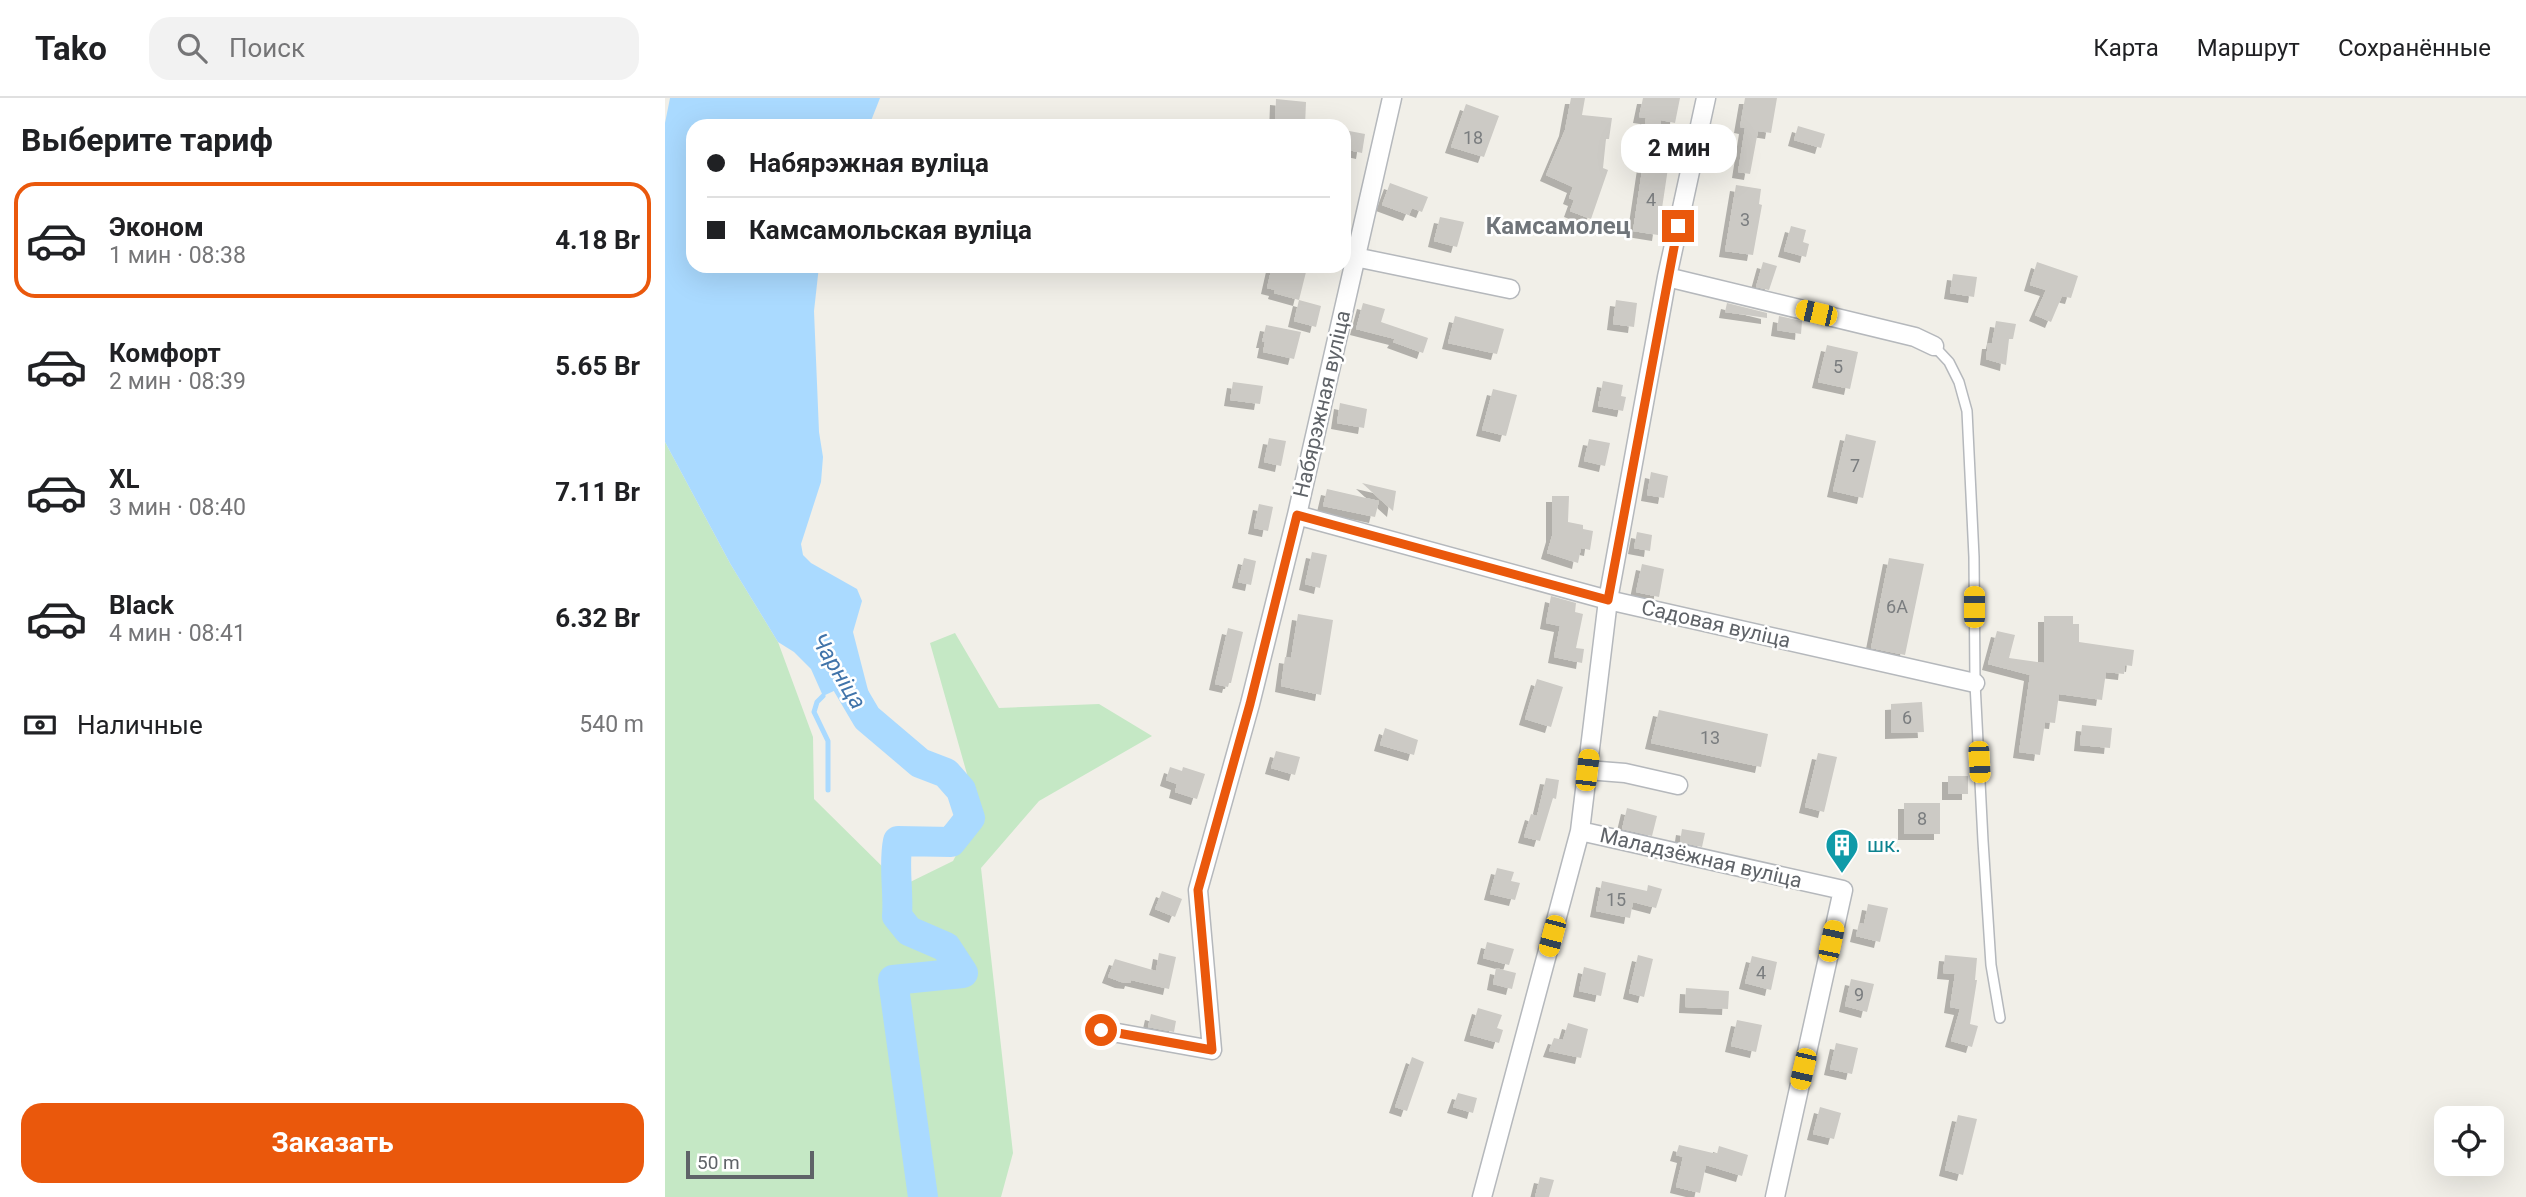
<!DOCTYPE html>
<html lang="ru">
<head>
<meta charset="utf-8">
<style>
  :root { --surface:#fff; --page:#f2f2f2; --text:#202124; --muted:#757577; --line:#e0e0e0; --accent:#ea580c }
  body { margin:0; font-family:Roboto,sans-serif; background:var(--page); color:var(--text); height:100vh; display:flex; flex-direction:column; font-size:26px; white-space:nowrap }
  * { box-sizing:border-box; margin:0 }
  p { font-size:23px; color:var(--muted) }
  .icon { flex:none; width:38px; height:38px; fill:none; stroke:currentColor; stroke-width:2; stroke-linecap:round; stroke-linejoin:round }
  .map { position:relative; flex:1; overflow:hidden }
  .details { display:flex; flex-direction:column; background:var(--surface); width:665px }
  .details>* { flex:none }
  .guide { position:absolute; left:21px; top:21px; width:665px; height:154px; border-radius:21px; box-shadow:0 7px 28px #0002; display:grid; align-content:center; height:154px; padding:0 21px; background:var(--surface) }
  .tools { position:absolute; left:1769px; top:1008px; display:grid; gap:14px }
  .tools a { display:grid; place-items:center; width:70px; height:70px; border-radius:14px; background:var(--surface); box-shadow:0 7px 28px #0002; font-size:35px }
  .scale { position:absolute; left:21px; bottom:18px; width:128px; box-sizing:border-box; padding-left:7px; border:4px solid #5f6368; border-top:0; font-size:19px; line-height:24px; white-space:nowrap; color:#5f6368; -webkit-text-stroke:5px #fff; paint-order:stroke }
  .end { position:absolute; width:32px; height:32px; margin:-16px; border:9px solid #ea580c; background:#fff; box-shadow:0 0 0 4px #fff }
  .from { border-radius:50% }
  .bubble { position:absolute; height:49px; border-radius:21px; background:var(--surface); box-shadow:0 7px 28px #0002; font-size:23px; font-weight:700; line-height:49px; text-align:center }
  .car { position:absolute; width:21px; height:42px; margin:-21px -10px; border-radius:9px; box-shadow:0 0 5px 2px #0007; background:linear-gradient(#f5c518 24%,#345 0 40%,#f5c518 0 76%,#345 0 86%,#f5c518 0) }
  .guide b { display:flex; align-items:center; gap:24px; height:66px; font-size:26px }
  .guide b+b { border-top:2px solid var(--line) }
  .guide i { width:18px; height:18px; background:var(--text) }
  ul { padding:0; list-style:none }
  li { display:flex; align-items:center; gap:21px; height:116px; margin:0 14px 10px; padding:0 7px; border:4px solid transparent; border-radius:21px }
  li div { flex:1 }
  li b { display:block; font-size:26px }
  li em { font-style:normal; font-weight:700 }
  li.active { border-color:var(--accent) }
  li>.icon { width:63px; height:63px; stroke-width:1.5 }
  h2 { padding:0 21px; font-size:32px; line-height:84px }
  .pay { display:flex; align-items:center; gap:18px; height:77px; padding:0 21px; font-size:26px }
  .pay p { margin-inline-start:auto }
  .action { display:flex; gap:14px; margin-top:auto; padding:14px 21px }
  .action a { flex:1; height:80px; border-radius:21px; background:var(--accent); color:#fff; font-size:28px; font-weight:700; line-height:80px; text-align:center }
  header { display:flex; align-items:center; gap:42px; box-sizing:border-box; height:98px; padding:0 35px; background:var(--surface); border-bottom:2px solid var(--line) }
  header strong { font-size:33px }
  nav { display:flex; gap:38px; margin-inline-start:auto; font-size:24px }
  .search { width:490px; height:63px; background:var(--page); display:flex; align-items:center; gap:18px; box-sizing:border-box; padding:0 24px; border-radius:21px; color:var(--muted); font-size:26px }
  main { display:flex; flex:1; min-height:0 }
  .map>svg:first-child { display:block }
</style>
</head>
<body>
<header>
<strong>Tako</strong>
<div class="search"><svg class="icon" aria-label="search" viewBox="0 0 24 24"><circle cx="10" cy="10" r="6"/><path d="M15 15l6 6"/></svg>Поиск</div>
<nav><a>Карта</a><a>Маршрут</a><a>Сохранённые</a></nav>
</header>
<main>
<section class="details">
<h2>Выберите тариф</h2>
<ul>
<li class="active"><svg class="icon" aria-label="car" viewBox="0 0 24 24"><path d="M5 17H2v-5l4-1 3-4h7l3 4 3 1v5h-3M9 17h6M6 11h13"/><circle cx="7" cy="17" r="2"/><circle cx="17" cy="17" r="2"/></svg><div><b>Эконом</b><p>1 мин · 08:38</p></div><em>4.18 Br</em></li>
<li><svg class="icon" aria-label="car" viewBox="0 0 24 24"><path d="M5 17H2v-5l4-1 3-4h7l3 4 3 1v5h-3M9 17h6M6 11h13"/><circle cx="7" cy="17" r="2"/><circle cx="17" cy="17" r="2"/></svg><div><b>Комфорт</b><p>2 мин · 08:39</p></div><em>5.65 Br</em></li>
<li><svg class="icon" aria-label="car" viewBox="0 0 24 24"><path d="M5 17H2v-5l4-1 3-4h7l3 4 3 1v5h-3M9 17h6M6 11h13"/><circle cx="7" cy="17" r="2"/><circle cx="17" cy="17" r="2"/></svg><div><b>XL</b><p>3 мин · 08:40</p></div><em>7.11 Br</em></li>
<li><svg class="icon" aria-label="car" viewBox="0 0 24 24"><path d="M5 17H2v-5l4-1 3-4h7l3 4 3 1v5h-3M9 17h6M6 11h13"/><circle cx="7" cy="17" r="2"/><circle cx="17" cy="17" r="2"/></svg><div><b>Black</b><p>4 мин · 08:41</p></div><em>6.32 Br</em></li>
</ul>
<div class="pay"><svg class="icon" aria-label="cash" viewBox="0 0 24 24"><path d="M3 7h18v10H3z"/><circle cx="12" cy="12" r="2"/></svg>Наличные<p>540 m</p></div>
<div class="action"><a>Заказать</a></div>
</section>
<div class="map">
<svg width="1861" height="1099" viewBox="0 0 1861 1099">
  <defs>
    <filter id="shadow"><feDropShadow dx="-6" dy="6" stdDeviation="0" flood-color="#0004"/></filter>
  </defs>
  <rect width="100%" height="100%" fill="#f1efe8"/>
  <!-- green -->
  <path fill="#c5e8c5" d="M 0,344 L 66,467 L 113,544 L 148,639 L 149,701 L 237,788 L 288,763 L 313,715 L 265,545 L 290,535 L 334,610 L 434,606 L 487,638 L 374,703 L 316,770 L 348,1055 L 336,1099 L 0,1099 Z"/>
  <!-- water -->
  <path fill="#aadaff" d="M 5,0 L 215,0 L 204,28 L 28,28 L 28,168 L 154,168 L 149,213 L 154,334 L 158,359 L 156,384 L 136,446 L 138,457 L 146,465 L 192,491 L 197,503 L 188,534 L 204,596 L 205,609 L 202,620 L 180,596 L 171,592 L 158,598 L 146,571 L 129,554 L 113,544 L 66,467 L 0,344 L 0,25 Z"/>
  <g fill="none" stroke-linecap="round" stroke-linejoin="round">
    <!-- stream -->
    <path stroke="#aadaff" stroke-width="5" d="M 158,598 L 152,604 L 149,614 L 163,643 L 163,692"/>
    <!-- river -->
    <path stroke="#aadaff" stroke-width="30" d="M 182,586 L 202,620 L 255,665 L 281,675 L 296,692 L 305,720 L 286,744 L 233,743 C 228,767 234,794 232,818 L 244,833 L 281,849 L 298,875 L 228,882 L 258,1099"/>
  </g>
  <!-- building -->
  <path fill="#cccac5" filter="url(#shadow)" d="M 906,0 L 920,0 L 917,17 L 947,20 L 944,41 L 941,41 L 938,70 L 943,72 L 926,121 L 905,113 L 909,102 L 904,100 L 908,89 L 881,77 L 900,32 Z
    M 978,0 L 1015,0 L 1010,25 L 996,22 L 992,46 L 977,43 L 981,20 L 974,19 Z
    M 1080,0 L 1112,0 L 1106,35 L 1093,33 L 1085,76 L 1073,74 L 1080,30 L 1075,29 Z
    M 611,1 L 641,4 L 640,28 L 610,28 Z
    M 801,6 L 834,18 L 819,59 L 786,49 Z
    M 1133,28 L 1160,36 L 1156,50 L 1129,42 Z
    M 679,32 L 700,36 L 697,55 L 679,51 Z
    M 978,66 L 1003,70 L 993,137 L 968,133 Z
    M 725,85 L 763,99 L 757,114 L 747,110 L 744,117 L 717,107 Z
    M 1071,87 L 1096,91 L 1094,106 L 1097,107 L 1088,157 L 1060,153 Z
    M 775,119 L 799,124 L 792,149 L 769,143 Z
    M 1126,128 L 1141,132 L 1138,144 L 1144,146 L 1141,159 L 1119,153 Z
    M 1098,164 L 1112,168 L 1104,192 L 1091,189 Z
    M 1372,164 L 1413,178 L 1406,200 L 1397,198 L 1386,224 L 1370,217 L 1381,192 L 1365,187 Z
    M 607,168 L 618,168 L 641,174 L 634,202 L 609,195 L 610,192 L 602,190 Z
    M 1288,176 L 1312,179 L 1309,199 L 1285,195 Z
    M 634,202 L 656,208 L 651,229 L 629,223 Z
    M 951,202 L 972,205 L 969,229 L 948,226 Z
    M 698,205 L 720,211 L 716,224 L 763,240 L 758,255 L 728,244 L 730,241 L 691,231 Z
    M 1062,205 L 1102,215 L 1102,220 L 1060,214 Z
    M 790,218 L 839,231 L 832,256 L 783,245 Z
    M 1114,218 L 1137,223 L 1136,236 L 1112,232 Z
    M 1331,223 L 1351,226 L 1348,241 L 1344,241 L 1341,267 L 1321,261 L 1323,245 L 1327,245 Z
    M 601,227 L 636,234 L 629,261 L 598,254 L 600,244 L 597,244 Z
    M 1162,247 L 1193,254 L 1185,291 L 1153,284 Z
    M 938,283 L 958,287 L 956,298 L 961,299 L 958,313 L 933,308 Z
    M 568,284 L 598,288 L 595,306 L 565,302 Z
    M 828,291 L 852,297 L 841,338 L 817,332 Z
    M 675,305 L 702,311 L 699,330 L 672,325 Z
    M 1181,336 L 1211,343 L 1198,400 L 1168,393 Z
    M 604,340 L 621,343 L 616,368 L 599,364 Z
    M 924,341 L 945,345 L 940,368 L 919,363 Z
    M 986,374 L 1003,378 L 999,400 L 982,397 Z
    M 697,385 L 731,393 L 728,413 Z
    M 662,391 L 714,403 L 710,419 L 658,408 Z
    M 887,398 L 904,398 L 903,424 L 918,427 L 918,431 L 928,433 L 925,452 L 916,450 L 913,465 L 882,455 L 887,438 Z
    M 594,406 L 608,409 L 603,433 L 589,430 Z
    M 972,434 L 987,437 L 985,453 L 969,450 Z
    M 647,454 L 662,457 L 655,490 L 640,486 Z
    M 579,460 L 591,463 L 586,487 L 573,484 Z
    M 1224,460 L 1259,466 L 1240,557 L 1206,550 Z
    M 977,466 L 999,471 L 994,499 L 971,494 Z
    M 886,498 L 911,505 L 910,514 L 918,516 L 911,550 L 919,551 L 917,565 L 889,559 L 895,528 L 881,525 Z
    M 633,516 L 668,522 L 656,597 L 616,588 L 620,559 L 626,560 Z
    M 1379,518 L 1408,518 L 1408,526 L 1414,526 L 1414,544 L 1469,552 L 1467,568 L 1460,567 L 1459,576 L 1441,574 L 1437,602 L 1394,596 L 1390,625 L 1380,624 L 1375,657 L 1354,654 L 1365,577 L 1323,566 L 1332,533 L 1350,537 L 1344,560 L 1379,565 Z
    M 563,530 L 578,534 L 566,585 L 564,585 L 563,589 L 550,586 Z
    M 872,581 L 898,589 L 886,629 L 860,621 Z
    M 1257,604 L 1259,634 L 1226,635 L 1226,606 Z
    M 994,612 L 1103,636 L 1096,669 L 986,645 Z
    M 1417,627 L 1447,630 L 1445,650 L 1415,647 Z
    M 720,630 L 753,642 L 749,657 L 715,647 Z
    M 611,653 L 635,659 L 630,677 L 606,670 Z
    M 1153,655 L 1172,659 L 1159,714 L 1140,709 Z
    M 505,669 L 517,673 L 518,669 L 540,676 L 532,701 L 510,694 L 512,686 L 501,682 Z
    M 1283,678 L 1303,678 L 1303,696 L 1283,696 Z
    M 881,680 L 894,682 L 891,701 L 888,700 L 875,743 L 859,739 L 866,716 L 872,718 Z
    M 1239,705 L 1275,705 L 1275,736 L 1239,736 Z
    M 962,710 L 992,718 L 987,738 L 957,731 Z
    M 1017,731 L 1040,735 L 1037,749 L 1015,744 Z
    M 832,770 L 849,774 L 846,783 L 855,785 L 850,802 L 825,796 Z
    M 937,783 L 982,793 L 983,787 L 997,791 L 991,810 L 968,804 L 965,820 L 931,813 Z
    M 497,793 L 517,801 L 510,819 L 490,811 Z
    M 1203,806 L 1223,810 L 1215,844 L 1191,838 L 1194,825 L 1199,826 Z
    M 822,844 L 849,851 L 844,867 L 818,860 Z
    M 494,855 L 511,859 L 504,891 L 466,882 L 465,885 L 456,884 L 443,879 L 450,861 L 491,873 Z
    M 973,857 L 988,861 L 979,899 L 964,895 Z
    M 1280,857 L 1312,860 L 1310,882 L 1312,882 L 1305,926 L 1313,928 L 1307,949 L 1286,943 L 1295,911 L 1285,909 L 1290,876 L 1278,875 Z
    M 1087,858 L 1112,864 L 1106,892 L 1080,885 Z
    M 919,869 L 941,875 L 936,898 L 914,893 Z
    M 831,870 L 851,875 L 847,891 L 828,886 Z
    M 1186,881 L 1209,886 L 1202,914 L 1180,908 Z
    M 1021,890 L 1064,893 L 1063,911 L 1020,909 Z
    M 813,910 L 837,917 L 832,930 L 838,932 L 834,945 L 805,937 Z
    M 486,916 L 511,923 L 509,934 L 483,929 Z
    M 1072,922 L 1097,927 L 1091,954 L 1066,948 Z
    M 903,925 L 923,931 L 916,960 L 884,953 L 889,940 L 898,942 Z
    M 1171,945 L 1193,950 L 1187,976 L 1165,971 Z
    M 747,959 L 759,964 L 742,1013 L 730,1009 Z
    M 793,995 L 812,1000 L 808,1015 L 788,1009 Z
    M 1155,1009 L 1176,1015 L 1169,1041 L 1148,1036 Z
    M 1293,1017 L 1312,1021 L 1298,1077 L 1280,1072 Z
    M 1014,1047 L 1052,1056 L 1054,1048 L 1083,1057 L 1077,1078 L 1041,1067 L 1035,1095 L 1011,1089 L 1018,1059 L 1011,1057 Z
    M 875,1079 L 889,1082 L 884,1099 L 870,1099 Z"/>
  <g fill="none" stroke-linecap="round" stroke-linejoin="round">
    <defs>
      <path id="service" d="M 1269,248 L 1284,264 L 1294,284 L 1302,313 L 1309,459 L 1310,585 L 1318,743 L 1326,867 L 1335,920"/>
      <path id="minor" d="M 690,159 L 845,191
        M 1002,179 L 1250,239 L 1269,248
        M 632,417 L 943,502 L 1310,585
        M 922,672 L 960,675 L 1013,687
        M 915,733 L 1178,792 L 1110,1099
        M 436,932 L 547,952 L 533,792 L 585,606 L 632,417 L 727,0
        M 817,1099 L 915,733 L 943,502 L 1002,179 L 1041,0"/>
    </defs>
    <!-- service casing -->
    <use href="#service" stroke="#b5b8bc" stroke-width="12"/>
    <!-- minor casing -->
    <use href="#minor" stroke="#b5b8bc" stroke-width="21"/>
    <!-- service -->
    <use href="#service" stroke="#fff" stroke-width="9"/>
    <!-- minor -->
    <use href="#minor" stroke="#fff" stroke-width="18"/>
  </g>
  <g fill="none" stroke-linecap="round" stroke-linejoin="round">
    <!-- route -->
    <path stroke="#ea580c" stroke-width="9" d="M 436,932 L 547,952 L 533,792 L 585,606 L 632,417 L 943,502 L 1013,128"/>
  </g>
  <!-- icons -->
  <defs>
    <symbol id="building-pin" viewBox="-11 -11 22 30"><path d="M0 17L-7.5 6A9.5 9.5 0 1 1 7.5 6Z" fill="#0f9aa8" stroke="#fff"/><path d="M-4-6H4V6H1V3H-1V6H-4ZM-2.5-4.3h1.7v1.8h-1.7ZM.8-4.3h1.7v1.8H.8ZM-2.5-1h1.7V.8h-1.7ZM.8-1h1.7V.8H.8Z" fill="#fff"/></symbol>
  </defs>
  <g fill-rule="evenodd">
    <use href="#building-pin" x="1158" y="728" width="38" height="52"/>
  </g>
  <g text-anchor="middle" stroke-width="5" stroke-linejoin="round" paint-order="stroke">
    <!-- number labels -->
    <g font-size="18" fill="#7a7d7f">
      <text x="808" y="46">18</text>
      <text x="986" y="108">4</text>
      <text x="1080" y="128">3</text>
      <text x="1173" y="275">5</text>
      <text x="1190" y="374">7</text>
      <text x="1232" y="515">6А</text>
      <text x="1242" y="626">6</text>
      <text x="1045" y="646">13</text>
      <text x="1257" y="727">8</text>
      <text x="951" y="808">15</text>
      <text x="1096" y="881">4</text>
      <text x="1194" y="903">9</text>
    </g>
    <!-- street labels -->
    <g font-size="21" fill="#5f6368" stroke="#fff">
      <text transform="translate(657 306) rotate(-77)" y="7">Набярэжная вуліца</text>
      <text transform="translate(1051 526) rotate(13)" y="7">Садовая вуліца</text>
      <text transform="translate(1036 760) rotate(13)" y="7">Маладзёжная вуліца</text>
    </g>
    <!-- culture labels -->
    <g font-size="21" fill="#0d838f" stroke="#fff" text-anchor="start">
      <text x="1202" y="754">шк.</text>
    </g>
    <!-- water labels -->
    <g font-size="23" font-style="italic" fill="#4174aa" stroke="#fff">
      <text transform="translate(174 573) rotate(59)" y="8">Чарніца</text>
    </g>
    <!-- quarter labels -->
    <g font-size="24" font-weight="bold" fill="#70757a" stroke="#fff">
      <text x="893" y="136">Камсамолец</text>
    </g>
  </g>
</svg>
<div class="tools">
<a><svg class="icon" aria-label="locate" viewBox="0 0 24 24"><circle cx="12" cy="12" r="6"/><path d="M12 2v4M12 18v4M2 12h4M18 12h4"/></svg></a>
</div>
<div class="scale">50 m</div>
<i class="end from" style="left:436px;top:932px"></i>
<i class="end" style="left:1013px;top:128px"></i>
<div class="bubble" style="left:956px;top:26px;width:116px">2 мин</div>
<i class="car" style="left:1151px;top:215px;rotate:283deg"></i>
<i class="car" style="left:1309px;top:509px;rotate:0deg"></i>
<i class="car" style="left:1314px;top:664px;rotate:177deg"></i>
<i class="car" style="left:922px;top:672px;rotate:7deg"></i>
<i class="car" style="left:887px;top:838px;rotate:195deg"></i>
<i class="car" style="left:1166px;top:843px;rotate:12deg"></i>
<i class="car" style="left:1138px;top:971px;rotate:193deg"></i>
<div class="guide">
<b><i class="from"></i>Набярэжная вуліца</b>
<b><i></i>Камсамольская вуліца</b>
</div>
</div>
</main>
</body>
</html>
